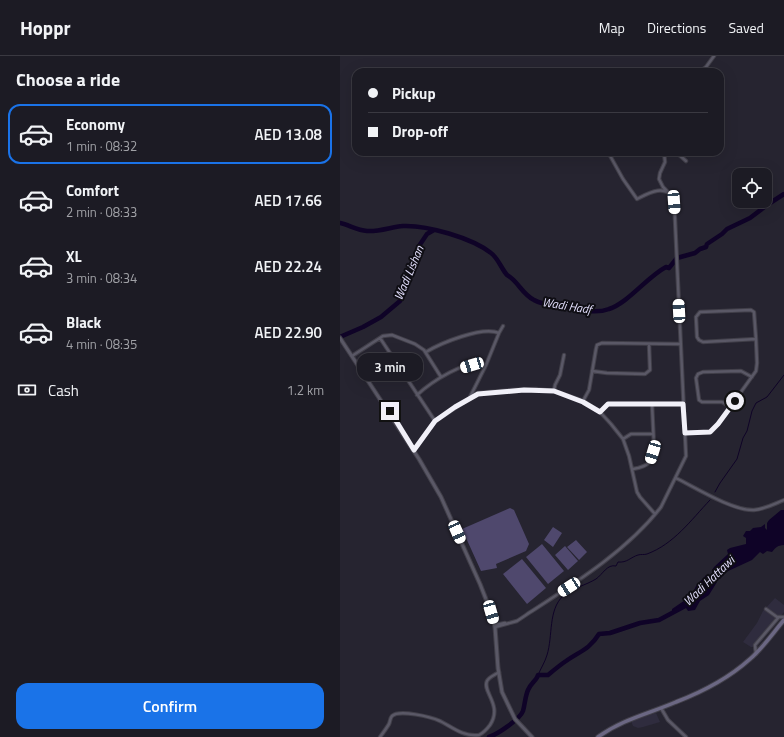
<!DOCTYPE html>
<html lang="en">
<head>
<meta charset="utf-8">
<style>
  :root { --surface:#1c1b24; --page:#25242c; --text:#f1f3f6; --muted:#a0a1a6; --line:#3a3941; --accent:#1a73e8 }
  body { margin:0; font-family:"Titillium Web",sans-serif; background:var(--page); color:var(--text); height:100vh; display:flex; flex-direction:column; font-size:15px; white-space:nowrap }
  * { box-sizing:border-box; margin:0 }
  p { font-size:13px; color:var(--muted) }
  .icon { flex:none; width:22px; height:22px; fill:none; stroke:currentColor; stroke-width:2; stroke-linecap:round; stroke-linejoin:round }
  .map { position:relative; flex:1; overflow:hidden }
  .sheet { display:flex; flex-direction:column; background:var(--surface); width:340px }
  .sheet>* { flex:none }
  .top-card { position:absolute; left:12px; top:12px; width:372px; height:88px; border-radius:12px; box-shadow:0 4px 16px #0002,0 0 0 1px var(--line); display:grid; align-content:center; height:88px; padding:0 16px; background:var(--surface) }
  .controls { position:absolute; left:392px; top:112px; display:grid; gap:8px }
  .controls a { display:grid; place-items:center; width:40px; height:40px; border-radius:8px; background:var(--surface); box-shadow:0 4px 16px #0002,0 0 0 1px var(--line); font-size:20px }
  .end { position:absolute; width:18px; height:18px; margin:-9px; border:5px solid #f1f0f8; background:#111; box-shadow:0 0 0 2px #111 }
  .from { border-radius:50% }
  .bubble { position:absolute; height:28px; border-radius:12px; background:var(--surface); box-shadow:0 4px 16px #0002,0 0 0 1px var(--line); font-size:13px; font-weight:600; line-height:28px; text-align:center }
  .car { position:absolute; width:12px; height:24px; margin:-12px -6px; border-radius:5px; box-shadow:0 0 3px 1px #0007; background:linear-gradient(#fff 24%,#345 0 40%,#fff 0 76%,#345 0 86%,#fff 0) }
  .top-card b { display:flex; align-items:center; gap:14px; height:38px; font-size:15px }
  .top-card b+b { border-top:1px solid var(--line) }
  .top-card i { width:10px; height:10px; background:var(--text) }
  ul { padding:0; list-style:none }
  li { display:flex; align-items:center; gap:12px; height:60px; margin:0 8px 6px; padding:0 8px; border:2px solid transparent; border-radius:12px }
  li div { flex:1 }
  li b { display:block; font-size:15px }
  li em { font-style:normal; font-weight:600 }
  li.current { border-color:var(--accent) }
  li>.icon { width:36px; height:36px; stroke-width:1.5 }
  h2 { padding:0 16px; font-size:18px; line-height:48px }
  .pay { display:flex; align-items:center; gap:10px; height:44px; padding:0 16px; font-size:15px }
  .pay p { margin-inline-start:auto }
  .button { display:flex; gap:8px; margin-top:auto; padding:8px 16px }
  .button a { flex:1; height:46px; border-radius:12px; background:var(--accent); color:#fff; font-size:16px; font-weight:600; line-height:46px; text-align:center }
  header { display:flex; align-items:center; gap:24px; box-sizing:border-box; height:56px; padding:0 20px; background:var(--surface); border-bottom:1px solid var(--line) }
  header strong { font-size:19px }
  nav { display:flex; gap:22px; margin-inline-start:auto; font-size:14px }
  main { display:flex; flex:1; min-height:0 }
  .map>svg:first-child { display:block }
</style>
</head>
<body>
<header>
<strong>Hoppr</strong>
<nav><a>Map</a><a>Directions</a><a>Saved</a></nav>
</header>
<main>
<section class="sheet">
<h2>Choose a ride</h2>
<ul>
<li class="current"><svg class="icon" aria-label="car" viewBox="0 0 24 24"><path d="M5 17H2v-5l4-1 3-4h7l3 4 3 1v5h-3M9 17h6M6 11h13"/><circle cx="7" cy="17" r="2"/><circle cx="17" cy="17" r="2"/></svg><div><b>Economy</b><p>1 min · 08:32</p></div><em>AED 13.08</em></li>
<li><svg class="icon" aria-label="car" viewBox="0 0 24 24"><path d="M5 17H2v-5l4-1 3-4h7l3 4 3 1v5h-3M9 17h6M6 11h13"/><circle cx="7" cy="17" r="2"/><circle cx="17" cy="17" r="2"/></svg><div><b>Comfort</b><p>2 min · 08:33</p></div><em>AED 17.66</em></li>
<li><svg class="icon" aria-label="car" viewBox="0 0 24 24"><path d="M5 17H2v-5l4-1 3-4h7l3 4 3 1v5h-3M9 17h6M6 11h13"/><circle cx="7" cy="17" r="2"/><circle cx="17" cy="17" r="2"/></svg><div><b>XL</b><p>3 min · 08:34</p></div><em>AED 22.24</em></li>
<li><svg class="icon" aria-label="car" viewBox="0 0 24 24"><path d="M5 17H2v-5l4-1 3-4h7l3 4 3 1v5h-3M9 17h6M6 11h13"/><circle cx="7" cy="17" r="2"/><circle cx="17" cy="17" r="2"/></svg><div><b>Black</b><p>4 min · 08:35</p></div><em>AED 22.90</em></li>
</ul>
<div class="pay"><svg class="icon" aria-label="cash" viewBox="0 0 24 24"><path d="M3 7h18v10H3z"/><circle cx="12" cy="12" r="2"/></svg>Cash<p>1.2 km</p></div>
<div class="button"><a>Confirm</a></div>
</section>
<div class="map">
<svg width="444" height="681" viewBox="0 0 444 681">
  <rect width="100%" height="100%" fill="#262430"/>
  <!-- built -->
  <path fill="#2f2c3e" d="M 435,542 L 444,549 L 444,556 L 416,591 L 411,591 L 403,586 L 417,567 L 423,555 Z
    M 316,657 L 320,666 L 303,671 L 298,672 L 293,670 L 291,665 Z"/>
  <!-- green -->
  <path fill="#4f486d" d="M 170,452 L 174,454 L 189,488 L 186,495 L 156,508 L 157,512 L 141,515 L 122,473 Z
    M 213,471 L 222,477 L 213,491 L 204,484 Z
    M 236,484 L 247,496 L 239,504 L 227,491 Z
    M 202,488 L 224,515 L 208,528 L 186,501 Z
    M 225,490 L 238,505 L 228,514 L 215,499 Z
    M 182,503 L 206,532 L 187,548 L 163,518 Z"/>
  <!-- water -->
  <path fill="#0f0327" d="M 441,454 L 444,454 L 444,489 C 437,490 437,490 432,496 L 427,495 L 423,498 L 420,496 L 412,504 L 386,516 L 380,523 L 373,520 L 372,514 L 374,511 L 388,498 L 387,494 L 390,492 L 406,488 L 406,482 L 403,480 L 406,475 L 410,475 L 413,472 L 421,471 L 425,468 L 425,472 L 427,474 L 427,467 L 429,464 Z
    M 366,519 L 377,526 L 369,539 L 360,545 L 355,554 L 348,555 L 346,552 L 342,551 L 338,554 L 332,557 L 332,553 L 351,540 L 356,530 Z"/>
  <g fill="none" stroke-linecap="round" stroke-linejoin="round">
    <!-- stream -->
    <path stroke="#0f0327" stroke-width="1" d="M 375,436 L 380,427 L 397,403 L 403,382 L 407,375 L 412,355 L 416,347 L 427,341 L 444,319
      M 198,619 C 201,612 205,606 207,599 C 213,580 208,554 223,540 C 233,532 246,529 256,523 C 263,518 267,508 276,510 L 278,506 C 287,507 291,501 298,499 C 301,498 304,499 307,498 C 334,488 351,464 370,444"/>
    <!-- river -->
    <path stroke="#0f0327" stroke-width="4.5" d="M 0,167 C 9,169 17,174 27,175 C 39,176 51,171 63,170 C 87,169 132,182 151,197 C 158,202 161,212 167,219 C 178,225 182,238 194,244 C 204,250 215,249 227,251 C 239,254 256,258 269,253 C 288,247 307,221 326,211 L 329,212 L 337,202 L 355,197 L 360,193 L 366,191 L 367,188 L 382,178 L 387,173 L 410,162 L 427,149 L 444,138
      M 0,281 L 23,271 L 41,261 L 60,245 L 77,201 L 79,190 L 87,178 L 94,174
      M 149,681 C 158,678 180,663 183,655 C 185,648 185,641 188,634 C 191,627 197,624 198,619 L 208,619 C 214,614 220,609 226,605 C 240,595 249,594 259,578 L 270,577 L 300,567 L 319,564 L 347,549"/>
    <defs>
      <path id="minor" d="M 359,16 L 366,11 L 374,0
        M 324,96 L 325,106 L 320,117 L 319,123 L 323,131 L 328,136
        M 336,96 L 346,105
        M 411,254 L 414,256 L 416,283 L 363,286 L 359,284 L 357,281 L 356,261 L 360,256 Z
        M 40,282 L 95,365
        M 86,296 C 101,287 142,270 159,277 L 163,270
        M 12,300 L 43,280 L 52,279 L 75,288 L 84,294 L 101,321
        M 252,315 L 267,317 L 305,318 L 310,314 L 309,288
        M 214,335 L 215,329 L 220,319 L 224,299
        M 77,339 C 90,327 128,301 146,309 L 159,277
        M 130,341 L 146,309
        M 243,345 L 249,334 L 256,293 L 257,289 L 262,287 L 340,288
        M 391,351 L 382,346 L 362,346 L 359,344 L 356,322 L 358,318 L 363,316 L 401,315 L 412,321
        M 260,356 L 268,348 L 343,348
        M 345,377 L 371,376 L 378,368 L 416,315 L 417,307 L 416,283
        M 283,383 L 291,378 L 313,378
        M 74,394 L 95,365 L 138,337 L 172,334 L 196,333 L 214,335 L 243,345 L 260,356 L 271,368 L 283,383 L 289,400 L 297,436 L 300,441 L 315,458
        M 293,413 C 310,410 311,407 314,390 L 312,348
        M 336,422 C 356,432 393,455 414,454 C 425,453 434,448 444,444
        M 426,553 L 437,561 L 444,561
        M 155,569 L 165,567
        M 155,571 L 177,565 L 186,559 C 232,529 287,495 321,451 L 346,400 L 334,142 C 324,128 309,137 297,143 L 283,123 L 268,96
        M 416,598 L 415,589 L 438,562
        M 321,652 L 328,664 L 346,681
        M 40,681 C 43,677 46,673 49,668 C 50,666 50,662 52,660 C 59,653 91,661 100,665 C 112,671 123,681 139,679 C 143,677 147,673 150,669 C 163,649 142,636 147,625 C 149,621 155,619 159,616"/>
      <path id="tertiary" d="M 0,282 L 79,403 L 101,441 L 140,528 L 151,556 L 155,571 L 158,612 L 162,636 L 175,663 L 192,681"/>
      <path id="secondary" d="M 258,681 C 283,663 308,658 336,646 C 362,636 389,622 410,603 C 423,592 433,577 444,564"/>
    </defs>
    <!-- minor casing -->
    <use href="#minor" stroke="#413f49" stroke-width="4.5"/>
    <!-- tertiary casing -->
    <use href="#tertiary" stroke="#413f49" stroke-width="5"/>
    <!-- secondary casing -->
    <use href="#secondary" stroke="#413f49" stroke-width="5.5"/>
    <!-- minor -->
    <use href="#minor" stroke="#5a5866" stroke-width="2.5"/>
    <!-- tertiary -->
    <use href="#tertiary" stroke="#5a5866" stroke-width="3"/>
    <!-- secondary -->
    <use href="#secondary" stroke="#6b6783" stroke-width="3.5"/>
  </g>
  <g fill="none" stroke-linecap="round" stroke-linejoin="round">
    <!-- route -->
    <path stroke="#f1f0f8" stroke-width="5" d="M 50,355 L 74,394 L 95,365 L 115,351 L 138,338 L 184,334 L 214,335 L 243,346 L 260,356 L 268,348 L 343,348 L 345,377 L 370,376 L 378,368 L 395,345"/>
  </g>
  <g text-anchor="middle" stroke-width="4" stroke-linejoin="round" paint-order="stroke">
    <!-- water labels -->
    <g font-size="12" font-style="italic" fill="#e4e0fe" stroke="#0f0e14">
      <text transform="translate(69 217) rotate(-67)" y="4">Wadi Lishan</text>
      <text transform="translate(227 250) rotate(9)" y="4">Wadi Hadf</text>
      <text transform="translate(369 525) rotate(-44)" y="4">Wadi Hattawi</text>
    </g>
  </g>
</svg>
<div class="controls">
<a><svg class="icon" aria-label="locate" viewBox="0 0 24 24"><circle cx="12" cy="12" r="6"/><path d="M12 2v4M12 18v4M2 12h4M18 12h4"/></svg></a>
</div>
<i class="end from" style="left:395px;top:345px"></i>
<i class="end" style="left:50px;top:355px"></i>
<div class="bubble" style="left:17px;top:297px;width:66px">3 min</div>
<i class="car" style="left:334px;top:146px;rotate:176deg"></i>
<i class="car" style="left:339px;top:255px;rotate:357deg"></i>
<i class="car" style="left:132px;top:309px;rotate:253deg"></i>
<i class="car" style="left:313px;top:396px;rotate:197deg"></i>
<i class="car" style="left:117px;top:476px;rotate:156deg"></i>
<i class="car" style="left:229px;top:531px;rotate:237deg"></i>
<i class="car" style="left:151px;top:556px;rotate:164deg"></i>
<div class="top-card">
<b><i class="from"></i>Pickup</b>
<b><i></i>Drop-off</b>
</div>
</div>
</main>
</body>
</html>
